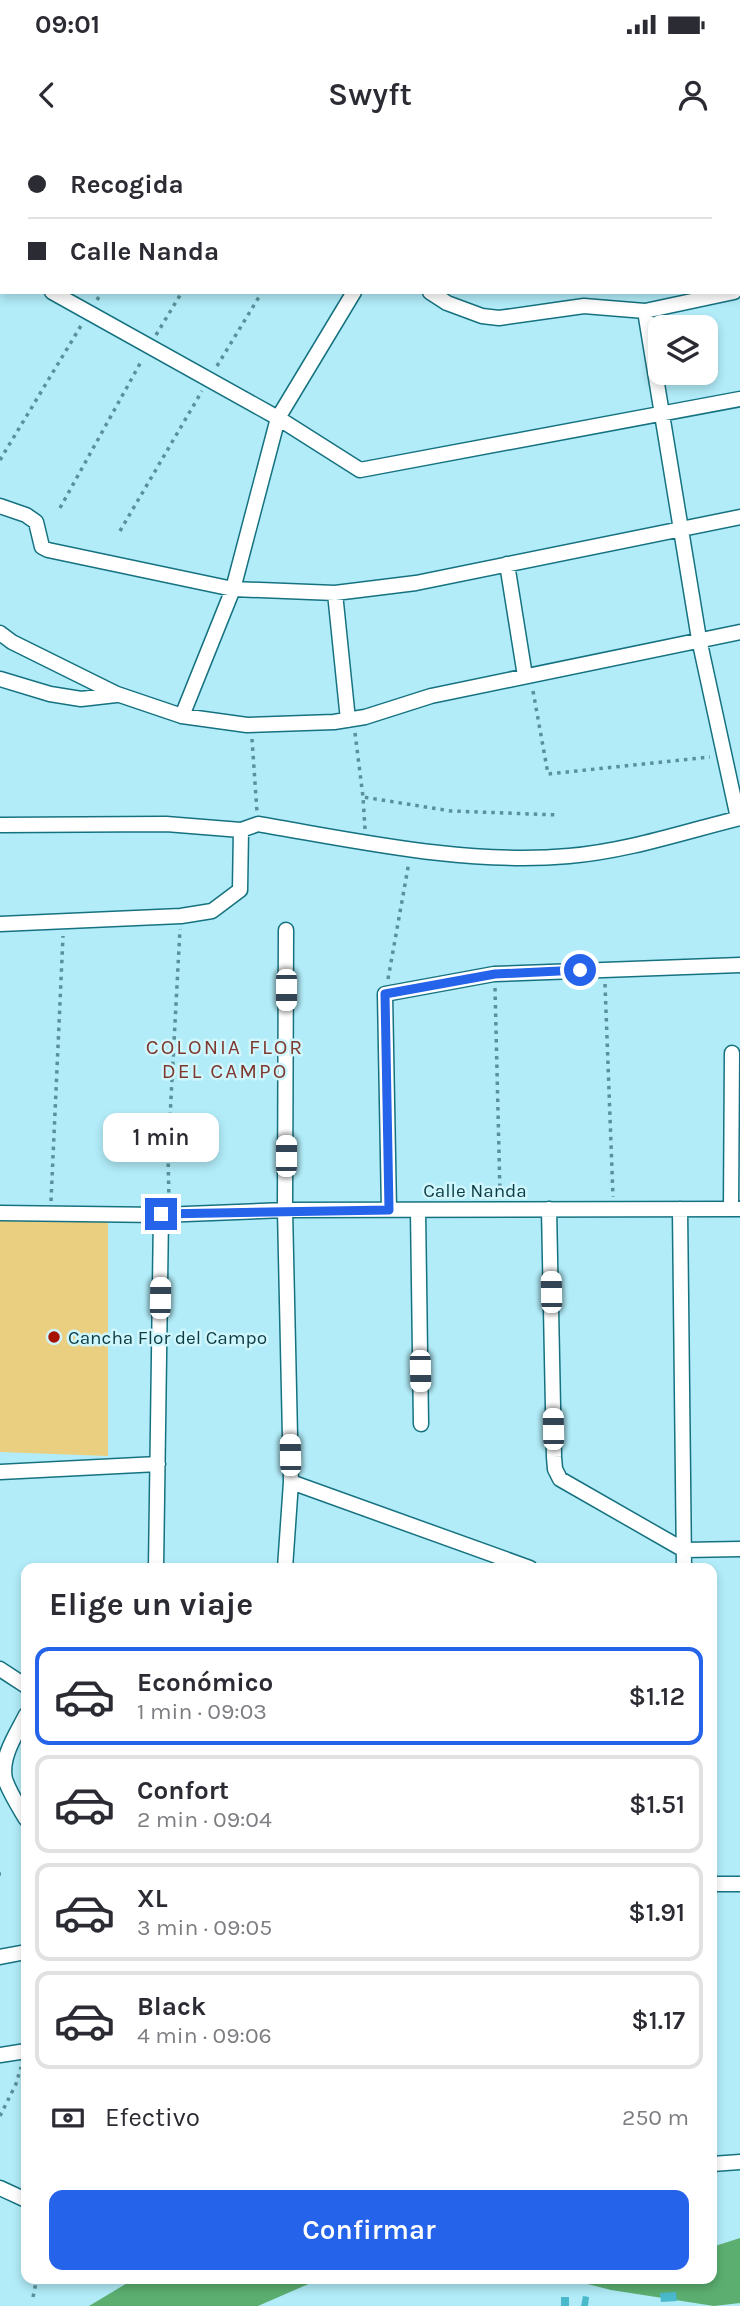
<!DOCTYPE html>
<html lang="es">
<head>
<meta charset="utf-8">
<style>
  :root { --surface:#fff; --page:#f2f2f3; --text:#2b2b33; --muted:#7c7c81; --line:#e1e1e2; --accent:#2563eb }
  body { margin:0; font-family:Karla,sans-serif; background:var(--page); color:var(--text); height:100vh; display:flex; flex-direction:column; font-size:26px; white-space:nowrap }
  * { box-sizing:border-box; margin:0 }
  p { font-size:23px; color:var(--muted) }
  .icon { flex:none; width:38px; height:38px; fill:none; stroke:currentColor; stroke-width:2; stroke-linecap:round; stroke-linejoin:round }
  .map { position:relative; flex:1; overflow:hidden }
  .drawer { position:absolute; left:21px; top:1423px; width:696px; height:721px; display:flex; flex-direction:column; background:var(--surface); border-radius:14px; box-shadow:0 4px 10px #0003 }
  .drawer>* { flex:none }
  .guide { position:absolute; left:0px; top:0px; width:740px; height:154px; box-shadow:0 4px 10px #0003; display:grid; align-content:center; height:154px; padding:0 28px; background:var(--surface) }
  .fabs { position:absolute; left:648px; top:175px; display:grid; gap:14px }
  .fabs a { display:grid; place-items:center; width:70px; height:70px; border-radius:14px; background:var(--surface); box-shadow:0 4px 10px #0003; font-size:35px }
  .end { position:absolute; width:32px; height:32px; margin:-16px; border:9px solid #2563eb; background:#fff; box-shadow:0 0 0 4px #fff }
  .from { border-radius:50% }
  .bubble { position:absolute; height:49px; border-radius:14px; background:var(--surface); box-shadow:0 4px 10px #0003; font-size:23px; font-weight:600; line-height:49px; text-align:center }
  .car { position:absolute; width:21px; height:42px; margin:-21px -10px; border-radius:9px; box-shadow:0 0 5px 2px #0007; background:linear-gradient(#fff 24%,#345 0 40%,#fff 0 76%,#345 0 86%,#fff 0) }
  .guide b { display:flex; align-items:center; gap:24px; height:66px; font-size:26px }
  .guide b+b { border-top:2px solid var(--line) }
  .guide i { width:18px; height:18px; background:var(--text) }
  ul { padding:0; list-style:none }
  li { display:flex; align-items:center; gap:21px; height:98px; margin:0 14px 10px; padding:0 14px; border:4px solid var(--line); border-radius:14px }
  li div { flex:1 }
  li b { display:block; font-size:26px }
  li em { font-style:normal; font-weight:600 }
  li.current { border-color:var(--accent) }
  li>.icon { width:63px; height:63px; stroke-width:1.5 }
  h2 { padding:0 28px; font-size:32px; line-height:84px }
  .pay { display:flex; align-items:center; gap:18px; height:77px; padding:0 28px; font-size:26px }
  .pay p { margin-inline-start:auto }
  .action { display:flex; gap:14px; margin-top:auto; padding:14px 28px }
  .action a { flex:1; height:80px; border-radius:14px; background:var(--accent); color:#fff; font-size:28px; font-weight:600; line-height:80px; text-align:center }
  .status { display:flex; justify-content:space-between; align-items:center; height:49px; padding:0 35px; background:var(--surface); direction:ltr }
  .status svg { height:19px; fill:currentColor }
  header { display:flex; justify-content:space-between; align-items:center; height:91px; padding:0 28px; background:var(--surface); font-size:32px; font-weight:600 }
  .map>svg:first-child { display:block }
</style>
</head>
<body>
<div class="status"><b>09:01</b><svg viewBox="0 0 49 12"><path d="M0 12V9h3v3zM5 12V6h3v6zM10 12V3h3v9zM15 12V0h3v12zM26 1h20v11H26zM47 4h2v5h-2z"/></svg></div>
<header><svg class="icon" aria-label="back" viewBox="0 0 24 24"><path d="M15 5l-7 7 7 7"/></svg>Swyft<svg class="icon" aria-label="person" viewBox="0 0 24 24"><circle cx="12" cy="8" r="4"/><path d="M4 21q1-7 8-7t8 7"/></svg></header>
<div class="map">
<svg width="740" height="2166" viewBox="0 0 740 2166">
  <rect width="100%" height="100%" fill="#b1ecf8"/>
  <!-- built -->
  <path fill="#6ee9fe" d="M 612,0 L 740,0 L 740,9 L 738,2 Z"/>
  <!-- green -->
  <path fill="#ebcf80" d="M 108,1079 L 108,1316 L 0,1312 L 0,1081 Z"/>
  <!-- water -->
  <path fill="#5bae70" d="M 740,2098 L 740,2163 L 714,2166 L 611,2150 L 568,2139 L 712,2138 L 712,2107 Z
    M 134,2139 L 134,2138 L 320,2139 L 258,2166 L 89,2166 Z"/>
  <!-- building -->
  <path fill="#4ab9cc" d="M 676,2152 L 677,2161 L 661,2162 L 660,2153 Z
    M 583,2156 L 589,2157 L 588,2166 L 581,2166 Z
    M 561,2157 L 569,2157 L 569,2166 L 561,2166 Z"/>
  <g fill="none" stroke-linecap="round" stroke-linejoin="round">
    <defs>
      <path id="minor" d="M 174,0 L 177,2
        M 0,124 L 2,125
        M 52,152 L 278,278 L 360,330 L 740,259
        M 430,152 L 447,163 L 482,176 L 499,178 L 584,166 L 645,171 L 734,152
        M 645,171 L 699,499 L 738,678
        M 0,366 L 26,375 L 36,382 L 42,407 L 48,410 L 233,449 L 335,453 L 416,443 L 740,377
        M 507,424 L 525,536
        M 335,453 L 348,580
        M 0,493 L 12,502 L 117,554 L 182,576 L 247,585 L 334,582 L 365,577 L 431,556 L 740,492
        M 0,539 L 50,554 L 81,559 L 116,555
        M 182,576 L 233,449 L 278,278 L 354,152
        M 0,685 L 166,684 L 241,690 L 258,684 C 359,701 466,725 569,716 C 628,711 683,692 740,678
        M 0,784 L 181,776 L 212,771 L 240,750 L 241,690
        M 549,1069 L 554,1317 L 555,1329 L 560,1339 L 684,1410 L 740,1409
        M 680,1069 L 684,1428
        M 731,1069 L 732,913
        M 389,1070 L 385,854 L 494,834 L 740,825
        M 418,1070 L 421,1284
        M 0,1073 L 161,1075 L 285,1070 L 740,1069
        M 0,1332 L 158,1324
        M 291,1342 L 530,1428
        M 156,1428 L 161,1075
        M 285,1428 L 291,1342 L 285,1070 L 286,790
        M 0,1529 L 26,1546
        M 26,1575 C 17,1593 0,1617 5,1639 C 9,1652 19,1667 26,1679
        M 712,1744 L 740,1744
        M 0,1817 L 26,1812
        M 0,1915 L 26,1911
        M 712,2024 L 740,2022
        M 0,2048 L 26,2060"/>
    </defs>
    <!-- minor casing -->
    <use href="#minor" stroke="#167280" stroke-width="17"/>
    <!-- path -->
    <path stroke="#5b909a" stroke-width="3.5" stroke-dasharray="3.5 5" stroke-linecap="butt" d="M 42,2 L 43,0
      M 123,2 L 124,0
      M 208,2 L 210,0
      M 293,2 L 294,0
      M 368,2 L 369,0
      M 458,2 L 459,0
      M 738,44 L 740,43
      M 0,75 L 2,72
      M 97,160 L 102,152
      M 156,195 L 182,152
      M 217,226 L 262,152
      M 0,320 L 82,184
      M 60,368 L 142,220
      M 120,391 L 202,251
      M 533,551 L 548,634 L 710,617
      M 355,593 L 363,657
      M 252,599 L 257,672
      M 365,689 L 363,657 L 451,671 L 559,675
      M 388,839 L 409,722
      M 605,844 L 613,1057
      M 495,848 L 500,1054
      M 51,1061 L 63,796
      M 169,1061 L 168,1015 L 180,789
      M 0,1734 L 1,1734
      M 0,1976 L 16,1944 L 21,1927
      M 33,2157 L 37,2138"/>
    <!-- minor -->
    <use href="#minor" stroke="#fff" stroke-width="14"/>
  </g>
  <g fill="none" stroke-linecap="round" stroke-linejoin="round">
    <!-- route -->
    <path stroke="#2563eb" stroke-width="9" d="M 161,1074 L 389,1070 L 385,854 L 495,834 L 580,830"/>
  </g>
  <!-- markers -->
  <circle fill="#a61303" stroke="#cff6fd" stroke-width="2.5" cx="54" cy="1197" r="7"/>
  <g text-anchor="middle" stroke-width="5" stroke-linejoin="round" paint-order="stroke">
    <!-- street labels -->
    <g font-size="19" fill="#0c3d45" stroke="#cff6fd">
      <text x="475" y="1057">Calle Nanda</text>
    </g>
    <!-- poi labels -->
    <g font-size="19" fill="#0c3d45" stroke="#cff6fd" text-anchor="start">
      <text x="68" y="1204">Cancha Flor del Campo</text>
    </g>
    <!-- neighbourhood labels -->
    <g font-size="21" letter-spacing="2" fill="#7e382d" stroke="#cff6fd">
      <text x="225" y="914">COLONIA FLOR<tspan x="225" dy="24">DEL CAMPO</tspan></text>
    </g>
  </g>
</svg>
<div class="fabs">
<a><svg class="icon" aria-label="layers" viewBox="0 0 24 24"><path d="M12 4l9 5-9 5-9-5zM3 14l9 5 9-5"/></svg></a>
</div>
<i class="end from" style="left:580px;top:830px"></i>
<i class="end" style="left:161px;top:1074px"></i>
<div class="bubble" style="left:103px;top:973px;width:116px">1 min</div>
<i class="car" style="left:286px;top:850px;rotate:180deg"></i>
<i class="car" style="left:286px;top:1016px;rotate:0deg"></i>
<i class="car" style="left:551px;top:1152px;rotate:359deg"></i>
<i class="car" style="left:160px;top:1158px;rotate:1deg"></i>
<i class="car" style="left:420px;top:1231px;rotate:179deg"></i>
<i class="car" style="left:553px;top:1289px;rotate:359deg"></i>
<i class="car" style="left:290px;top:1315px;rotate:359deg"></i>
<div class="guide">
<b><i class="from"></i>Recogida</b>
<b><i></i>Calle Nanda</b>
</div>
<section class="drawer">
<h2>Elige un viaje</h2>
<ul>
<li class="current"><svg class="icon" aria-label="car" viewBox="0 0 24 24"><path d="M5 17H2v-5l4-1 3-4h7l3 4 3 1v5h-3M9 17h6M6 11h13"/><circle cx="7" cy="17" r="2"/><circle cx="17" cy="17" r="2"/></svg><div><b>Económico</b><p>1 min · 09:03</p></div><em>$1.12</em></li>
<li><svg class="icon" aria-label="car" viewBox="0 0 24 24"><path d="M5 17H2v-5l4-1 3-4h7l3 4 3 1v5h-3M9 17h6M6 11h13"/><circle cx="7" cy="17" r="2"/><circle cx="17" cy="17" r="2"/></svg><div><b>Confort</b><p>2 min · 09:04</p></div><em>$1.51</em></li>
<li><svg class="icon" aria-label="car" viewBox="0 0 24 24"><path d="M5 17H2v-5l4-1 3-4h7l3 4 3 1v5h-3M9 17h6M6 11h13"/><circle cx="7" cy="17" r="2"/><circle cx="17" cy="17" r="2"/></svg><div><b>XL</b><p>3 min · 09:05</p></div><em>$1.91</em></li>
<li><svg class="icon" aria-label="car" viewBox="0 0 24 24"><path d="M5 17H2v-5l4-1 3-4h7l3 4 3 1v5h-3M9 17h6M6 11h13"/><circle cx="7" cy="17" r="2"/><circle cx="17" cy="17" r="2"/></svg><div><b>Black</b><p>4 min · 09:06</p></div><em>$1.17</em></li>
</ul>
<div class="pay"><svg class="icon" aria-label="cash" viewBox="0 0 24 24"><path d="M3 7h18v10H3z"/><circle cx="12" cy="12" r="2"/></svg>Efectivo<p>250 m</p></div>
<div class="action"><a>Confirmar</a></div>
</section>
</div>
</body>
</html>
